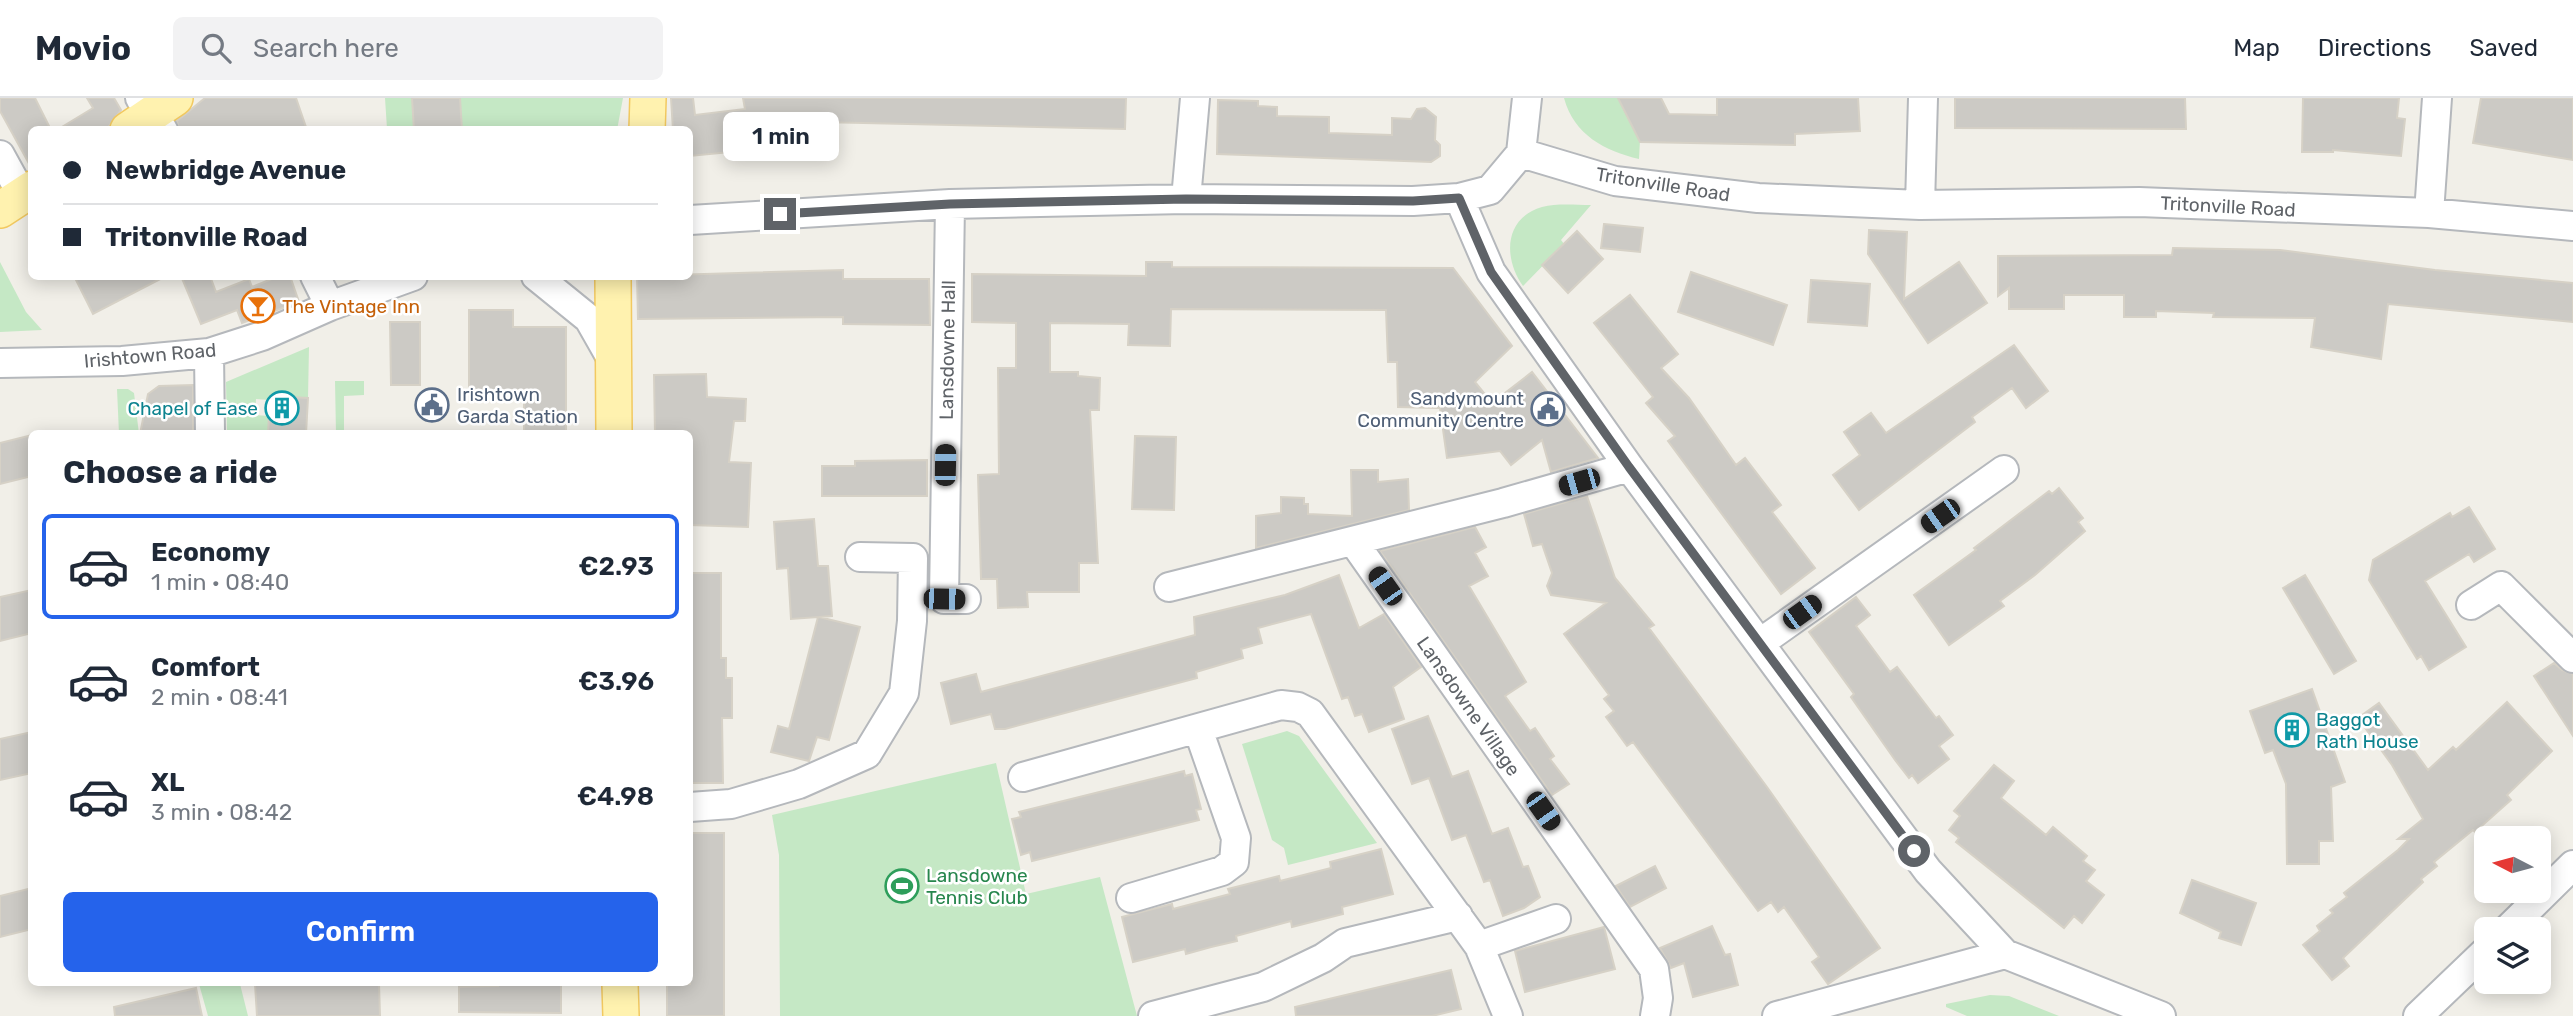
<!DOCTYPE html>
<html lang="en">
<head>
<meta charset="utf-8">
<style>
  :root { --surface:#fff; --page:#f2f2f3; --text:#1f2937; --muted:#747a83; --line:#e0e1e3; --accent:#2563eb }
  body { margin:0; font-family:Rubik,sans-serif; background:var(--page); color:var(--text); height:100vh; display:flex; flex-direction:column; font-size:26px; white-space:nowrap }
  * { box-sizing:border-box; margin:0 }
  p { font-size:23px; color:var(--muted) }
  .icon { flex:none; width:38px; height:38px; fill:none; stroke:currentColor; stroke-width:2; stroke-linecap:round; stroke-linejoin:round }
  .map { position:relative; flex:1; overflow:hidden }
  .sheet { position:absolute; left:28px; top:332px; width:665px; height:556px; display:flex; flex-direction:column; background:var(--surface); border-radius:10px; box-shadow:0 4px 18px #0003 }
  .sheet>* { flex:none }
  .top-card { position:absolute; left:28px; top:28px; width:665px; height:154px; border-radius:10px; box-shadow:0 4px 18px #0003; display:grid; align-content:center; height:154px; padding:0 35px; background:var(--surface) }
  .needle { width:46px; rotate:276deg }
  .controls { position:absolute; left:2474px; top:728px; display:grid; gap:14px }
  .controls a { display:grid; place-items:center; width:77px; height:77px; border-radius:10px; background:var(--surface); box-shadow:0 4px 18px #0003; font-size:35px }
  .end { position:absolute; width:32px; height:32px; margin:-16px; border:9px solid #5f6368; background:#fff; box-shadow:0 0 0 4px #fff }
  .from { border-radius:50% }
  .bubble { position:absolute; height:49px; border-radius:10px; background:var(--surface); box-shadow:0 4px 18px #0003; font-size:23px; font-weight:600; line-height:49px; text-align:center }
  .car { position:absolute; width:21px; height:42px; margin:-21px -10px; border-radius:9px; box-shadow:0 0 5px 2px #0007; background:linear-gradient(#222 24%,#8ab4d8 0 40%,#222 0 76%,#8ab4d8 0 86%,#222 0) }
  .top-card b { display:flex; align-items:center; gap:24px; height:66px; font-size:26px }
  .top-card b+b { border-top:2px solid var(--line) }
  .top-card i { width:18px; height:18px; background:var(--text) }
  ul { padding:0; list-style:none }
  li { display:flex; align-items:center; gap:21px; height:105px; margin:0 14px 10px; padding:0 21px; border:4px solid transparent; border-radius:10px }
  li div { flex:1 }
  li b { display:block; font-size:26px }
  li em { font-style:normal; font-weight:600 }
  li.on { border-color:var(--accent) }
  li>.icon { width:63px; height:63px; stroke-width:1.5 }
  h2 { padding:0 35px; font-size:32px; line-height:84px }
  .button { display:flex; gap:14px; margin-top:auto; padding:14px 35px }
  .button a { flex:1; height:80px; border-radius:10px; background:var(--accent); color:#fff; font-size:28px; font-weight:600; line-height:80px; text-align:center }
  header { display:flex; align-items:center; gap:42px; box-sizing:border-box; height:98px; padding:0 35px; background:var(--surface); border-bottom:2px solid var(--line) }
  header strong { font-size:33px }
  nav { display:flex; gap:38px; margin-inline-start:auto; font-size:24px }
  .search { width:490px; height:63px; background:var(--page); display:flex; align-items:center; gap:18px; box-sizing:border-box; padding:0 24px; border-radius:10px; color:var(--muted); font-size:26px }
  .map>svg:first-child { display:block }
</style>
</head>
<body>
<header>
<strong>Movio</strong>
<div class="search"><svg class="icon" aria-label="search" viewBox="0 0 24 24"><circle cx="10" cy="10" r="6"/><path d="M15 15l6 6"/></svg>Search here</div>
<nav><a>Map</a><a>Directions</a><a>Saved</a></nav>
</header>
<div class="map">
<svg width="2573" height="918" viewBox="0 0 2573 918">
  <rect width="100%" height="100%" fill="#f1efe8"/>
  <!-- green -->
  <path fill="#c5e8c5" d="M 385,0 L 623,0 L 617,32 L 387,31 Z
    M 1564,0 L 1618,0 L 1640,42 L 1639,61 C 1605,53 1574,37 1564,0 Z
    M 1591,107 L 1561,142 L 1564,146 L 1523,188 C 1503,160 1504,120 1542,109 C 1557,105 1575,107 1591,107 Z
    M 0,164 L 26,214 L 42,232 L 0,234 Z
    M 309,249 L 308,300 L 271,298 L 270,302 L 256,301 L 255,317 L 269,318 L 268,336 L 227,336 L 226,284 Z
    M 335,283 L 364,283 L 364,297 L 344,298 L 344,336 L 336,336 Z
    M 117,291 L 128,291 L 134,295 L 139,336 L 119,336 Z
    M 1287,633 L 1299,638 L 1377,745 L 1288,767 L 1284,750 L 1272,742 L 1242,646 Z
    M 996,665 L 1026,796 L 1100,779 L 1137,918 L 780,918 L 779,757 L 772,717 Z
    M 199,886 L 240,886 L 248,918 L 208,918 Z
    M 1990,897 L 2009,898 L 2059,918 L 1967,918 L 1946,909 L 1946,906 Z"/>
  <!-- building -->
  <path fill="#cccac5" stroke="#d6d1c6" stroke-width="2" d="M 0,0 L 35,0 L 51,32 L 32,32 L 32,71 L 0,13 Z
    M 87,0 L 114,0 L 121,12 L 106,32 L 57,32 L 93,10 Z
    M 205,0 L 296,0 L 307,32 L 179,32 L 177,23 Z
    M 412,0 L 460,0 L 462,32 L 414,32 Z
    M 671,0 L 693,0 L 695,17 L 745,11 L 743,0 L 1126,0 L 1125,31 L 775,23 L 783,49 L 690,58 L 690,32 L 673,32 Z
    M 1618,0 L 1661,0 L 1669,16 L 1717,17 L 1717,0 L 1858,0 L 1860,33 L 1795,36 L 1795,47 L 1640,44 Z
    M 1955,0 L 2185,0 L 2186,31 L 1955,30 Z
    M 2303,0 L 2399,0 L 2397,20 L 2405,21 L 2401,58 L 2333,52 L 2333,54 L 2302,54 Z
    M 2481,0 L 2573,0 L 2573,62 L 2473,45 Z
    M 1218,2 L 1258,3 L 1258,8 L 1277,9 L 1277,18 L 1329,19 L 1329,35 L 1392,37 L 1392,20 L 1411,21 L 1417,11 L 1425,10 L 1436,19 L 1435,42 L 1440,47 L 1440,58 L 1431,64 L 1217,56 Z
    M 1604,126 L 1643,130 L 1640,154 L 1601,150 Z
    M 1869,132 L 1907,134 L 1904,201 L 1959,164 L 1987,205 L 1928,245 L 1868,156 Z
    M 1577,133 L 1603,161 L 1568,195 L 1542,167 Z
    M 2173,150 L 2280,152 L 2435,172 L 2573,185 L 2573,224 L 2388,206 L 2381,261 L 2311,249 L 2315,220 L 2213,219 L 2214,215 L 2156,213 L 2156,219 L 2124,219 L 2124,197 L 2064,197 L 2064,211 L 2009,211 L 2009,190 L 1998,198 L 1998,158 L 2172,157 Z
    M 1146,164 L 1172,164 L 1172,169 L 1453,170 L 1512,248 L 1475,284 L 1492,305 L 1532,274 L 1598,360 L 1551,374 L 1542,342 L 1511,367 L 1500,353 L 1447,360 L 1440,310 L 1398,309 L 1397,264 L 1388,264 L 1386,212 L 1171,211 L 1170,248 L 1128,247 L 1129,226 L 1050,225 L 1050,274 L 1078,274 L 1078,278 L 1100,280 L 1099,312 L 1090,312 L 1098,465 L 1079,465 L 1079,494 L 1027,494 L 1028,509 L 998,510 L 997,481 L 981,481 L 978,377 L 999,376 L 998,270 L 1016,270 L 1016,225 L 972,224 L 972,176 L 1146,178 Z
    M 843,172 L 843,181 L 929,181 L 930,227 L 843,226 L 843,219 L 638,221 L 637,178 Z
    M 1691,174 L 1787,207 L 1773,247 L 1678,214 Z
    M 74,178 L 166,178 L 93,216 Z
    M 181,178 L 210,178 L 216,194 L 249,181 L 252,189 L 279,178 L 290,178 L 299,204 L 242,225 L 237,212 L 201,226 Z
    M 1811,182 L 1870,186 L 1867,228 L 1808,224 Z
    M 1630,197 L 1678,256 L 1661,270 L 1689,300 L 1736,367 L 1745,360 L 1781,407 L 1772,414 L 1815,470 L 1781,496 L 1668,343 L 1675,338 L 1646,305 L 1653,299 L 1594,225 Z
    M 469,212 L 513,212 L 513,229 L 566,229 L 566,336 L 524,336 L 524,292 L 469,292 Z
    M 390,224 L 420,224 L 420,287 L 391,287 Z
    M 2014,247 L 2048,293 L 2026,310 L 2012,290 L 1972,319 L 1975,324 L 1859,412 L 1833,377 L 1860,357 L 1844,334 L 1871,315 L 1886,335 Z
    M 706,276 L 707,299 L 746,301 L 745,323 L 734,323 L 729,364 L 751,365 L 748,429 L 690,427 L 690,336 L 655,336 L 654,277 Z
    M 193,287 L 193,336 L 140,336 L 148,296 L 159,288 Z
    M 270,298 L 308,300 L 306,336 L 268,336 Z
    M 32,337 L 32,378 L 0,386 L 0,345 Z
    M 1135,338 L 1176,339 L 1174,412 L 1132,411 Z
    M 927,362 L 927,398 L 822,398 L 822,368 L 855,368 L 855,363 Z
    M 1351,372 L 1378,372 L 1378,384 L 1408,381 L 1409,412 L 1256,450 L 1256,418 L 1281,415 L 1281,399 L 1304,400 L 1304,406 L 1308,406 L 1308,416 L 1352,418 Z
    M 2059,390 L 2083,420 L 2078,424 L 2085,433 L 2035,477 L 2000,503 L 2004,508 L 1949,547 L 1914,497 L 1976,452 L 1974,450 L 2049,393 L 2052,396 Z
    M 1587,398 L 1615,480 L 1654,527 L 1649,530 L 1767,689 L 1880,850 L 1828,886 L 1812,864 L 1819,859 L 1784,809 L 1778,814 L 1771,804 L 1758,813 L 1633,644 L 1627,648 L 1606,619 L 1614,613 L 1604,601 L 1609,597 L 1564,536 L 1606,505 L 1551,497 L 1547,488 L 1552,475 L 1542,446 L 1533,448 L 1524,416 Z
    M 2469,409 L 2495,451 L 2474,464 L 2469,456 L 2425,483 L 2466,549 L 2429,572 L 2421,558 L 2417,561 L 2369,482 L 2373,462 L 2450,415 L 2452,419 Z
    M 814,421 L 818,468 L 828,468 L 832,518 L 819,519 L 860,529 L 829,642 L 817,639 L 809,663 L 771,654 L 778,628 L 789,631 L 818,519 L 791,521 L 788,470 L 777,471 L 774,424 Z
    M 1475,429 L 1486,449 L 1475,455 L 1488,478 L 1469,488 L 1526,584 L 1505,598 L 1530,633 L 1535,630 L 1554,658 L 1550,661 L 1569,686 L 1552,697 L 1380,453 Z
    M 690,475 L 721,475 L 721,560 L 726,560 L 726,580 L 732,580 L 732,620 L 722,620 L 723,685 L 690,685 Z
    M 1339,477 L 1359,530 L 1384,516 L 1421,569 L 1393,589 L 1404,621 L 1369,634 L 1362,616 L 1355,618 L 1348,599 L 1342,601 L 1311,516 L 1258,530 L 1262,545 L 1241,551 L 1243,560 L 1196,574 L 1197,580 L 1005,631 L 995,631 L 991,616 L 951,626 L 941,585 L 976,576 L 981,594 L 1195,537 L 1194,519 L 1285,497 Z
    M 2305,477 L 2356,563 L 2334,576 L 2283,490 Z
    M 32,492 L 32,535 L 0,543 L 0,499 Z
    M 1856,499 L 1870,517 L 1856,528 L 1890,574 L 1897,569 L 1936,620 L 1939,618 L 1953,637 L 1939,648 L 1949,661 L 1918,685 L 1912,677 L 1909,680 L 1895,662 L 1851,599 L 1854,596 L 1809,534 Z
    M 2554,565 L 2562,572 L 2573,576 L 2573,638 L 2534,578 Z
    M 2312,591 L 2345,684 L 2331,689 L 2333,743 L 2319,743 L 2319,766 L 2287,766 L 2286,686 L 2273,652 L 2265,655 L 2250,613 Z
    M 2507,604 L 2552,653 L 2507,697 L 2511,702 L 2475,734 L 2473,732 L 2434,764 L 2437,768 L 2421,781 L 2423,784 L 2343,860 L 2349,868 L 2332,882 L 2303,847 L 2320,833 L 2317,828 L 2333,815 L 2330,812 L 2347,799 L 2344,795 L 2398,752 L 2409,741 L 2398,741 L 2423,721 L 2392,667 L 2358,620 L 2379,605 L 2428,672 L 2453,649 L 2456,652 Z
    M 1428,618 L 1452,679 L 1468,673 L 1492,736 L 1508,730 L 1523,769 L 1528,768 L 1540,799 L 1524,810 L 1503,818 L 1490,782 L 1484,784 L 1466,737 L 1452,742 L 1429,680 L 1412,686 L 1392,631 Z
    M 32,634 L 32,675 L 0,682 L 0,641 Z
    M 1994,667 L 2014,683 L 2001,700 L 2046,737 L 2053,729 L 2087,758 L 2083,763 L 2095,772 L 2086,783 L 2104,797 L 2082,825 L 2074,818 L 2064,830 L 1956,744 L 1959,740 L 1949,732 L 1960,718 L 1954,713 Z
    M 1184,673 L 1185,678 L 1192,676 L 1201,711 L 1196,712 L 1199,722 L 1032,763 L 1030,754 L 1021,757 L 1012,721 L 1021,719 L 1019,714 Z
    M 690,735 L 724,735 L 724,918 L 667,918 L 667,886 L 690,886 Z
    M 1381,751 L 1393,796 L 1342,809 L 1343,816 L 1292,829 L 1291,823 L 1236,838 L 1237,843 L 1211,849 L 1186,856 L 1185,851 L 1133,864 L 1122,819 L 1172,806 L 1173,811 L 1230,796 L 1228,791 L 1279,778 L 1280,783 L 1331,770 L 1330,764 Z
    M 1655,768 L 1666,790 L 1630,809 L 1616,788 Z
    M 2192,782 L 2256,805 L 2241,847 L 2219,840 L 2221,834 L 2180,815 Z
    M 32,790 L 32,831 L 0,839 L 0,798 Z
    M 1712,828 L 1725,857 L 1730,856 L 1738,887 L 1693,899 L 1684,865 L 1671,870 L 1660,850 Z
    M 1604,829 L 1615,871 L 1525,894 L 1515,853 Z
    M 1451,872 L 1461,911 L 1432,918 L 1296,918 L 1295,909 Z
    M 255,886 L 379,886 L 380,918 L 257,918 Z
    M 498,886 L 561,886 L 561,915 L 459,914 L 459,889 L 498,888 Z
    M 196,890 L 202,918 L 115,918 L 114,909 Z"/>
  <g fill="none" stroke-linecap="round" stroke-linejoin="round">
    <defs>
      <path id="minor" d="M 140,0 L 163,32
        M 1521,55 L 1615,83 L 1758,100 L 1920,107 L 2139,104 L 2429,115 L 2573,128
        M 1521,55 L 1527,0
        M 0,57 L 22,97
        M 1459,100 L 1491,174 L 1629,369 L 1928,773 L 2005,856 L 2161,918
        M 1186,101 L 1195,0
        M 950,106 L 944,501 L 966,501
        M 1920,107 L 1923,0
        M 2429,115 L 2437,0
        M 690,122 L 950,106 L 1186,101 L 1413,103 L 1459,100 L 1490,92 L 1521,55
        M 315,178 L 330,208
        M 536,178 L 589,221 L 614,265
        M 209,255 L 210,336
        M 0,265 L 122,263 L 209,255 L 262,238 L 330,208 L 413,178
        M 1353,443 L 1654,871 L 1658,900 L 1655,918
        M 1169,489 L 1503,405 L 1629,369
        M 2471,507 L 2501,488 L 2573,560
        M 1760,545 L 2004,372
        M 1023,679 L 1281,607 L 1298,609 L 1310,615 L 1479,848 L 1508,918
        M 690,709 L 731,706 L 799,686 L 867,656 L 904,595 L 912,523 L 913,460 L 860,459
        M 1131,800 L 1222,773 L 1234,764 L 1236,740 L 1198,631
        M 2508,831 L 2573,767
        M 1479,848 L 1556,821
        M 1153,918 L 1263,889 L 1323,860 L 1345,845 L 1458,818
        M 1777,918 L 2005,856
        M 2418,918 L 2487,852"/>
      <path id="major" d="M 128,32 L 175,0
        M 647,32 L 648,0
        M 0,112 L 32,91
        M 613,178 L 614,336
        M 620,886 L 621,918"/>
    </defs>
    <!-- minor casing -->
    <use href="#minor" stroke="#b5b8bc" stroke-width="32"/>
    <!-- major casing -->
    <use href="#major" stroke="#f2c960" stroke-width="38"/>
    <!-- minor -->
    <use href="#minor" stroke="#fff" stroke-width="28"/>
    <!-- major -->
    <use href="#major" stroke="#fff2af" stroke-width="35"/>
  </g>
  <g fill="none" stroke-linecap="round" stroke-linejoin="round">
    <!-- route -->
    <path stroke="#5f6368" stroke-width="9" d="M 780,116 L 950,106 L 1186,101 L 1413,103 L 1459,100 L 1491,174 L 1629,369 L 1914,753"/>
  </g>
  <!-- icons -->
  <defs>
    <symbol id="bar-ring" viewBox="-11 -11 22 22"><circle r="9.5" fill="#fff" stroke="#e8710a" stroke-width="1.5"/><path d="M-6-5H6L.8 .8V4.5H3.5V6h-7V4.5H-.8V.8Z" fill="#e8710a"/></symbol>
    <symbol id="civic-ring" viewBox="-11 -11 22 22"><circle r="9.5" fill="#fff" stroke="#5c6f8a" stroke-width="1.5"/><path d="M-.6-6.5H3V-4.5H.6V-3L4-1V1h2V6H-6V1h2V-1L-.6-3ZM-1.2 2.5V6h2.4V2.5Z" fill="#5c6f8a"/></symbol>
    <symbol id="building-ring" viewBox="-11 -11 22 22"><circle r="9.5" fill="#fff" stroke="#0f9aa8" stroke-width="1.5"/><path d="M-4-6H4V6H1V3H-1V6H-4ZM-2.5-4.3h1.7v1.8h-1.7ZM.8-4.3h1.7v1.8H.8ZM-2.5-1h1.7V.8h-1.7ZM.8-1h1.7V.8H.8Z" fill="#0f9aa8"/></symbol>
    <symbol id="stadium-ring" viewBox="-11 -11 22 22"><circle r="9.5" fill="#fff" stroke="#2e9e5b" stroke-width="1.5"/><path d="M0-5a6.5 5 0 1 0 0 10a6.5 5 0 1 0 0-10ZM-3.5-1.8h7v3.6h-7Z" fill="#2e9e5b"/></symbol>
  </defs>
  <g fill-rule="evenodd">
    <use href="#bar-ring" x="239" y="189" width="38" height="38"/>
    <use href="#civic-ring" x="413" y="288" width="38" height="38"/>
    <use href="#building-ring" x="263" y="291" width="38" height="38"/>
    <use href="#civic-ring" x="1529" y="292" width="38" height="38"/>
    <use href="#building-ring" x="2273" y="613" width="38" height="38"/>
    <use href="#stadium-ring" x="883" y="769" width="38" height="38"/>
  </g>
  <g text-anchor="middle" stroke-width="5" stroke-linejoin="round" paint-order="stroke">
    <!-- street labels -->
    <g font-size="19" fill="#5f6368" stroke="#fff">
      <text transform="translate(1663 86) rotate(9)" y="7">Tritonville Road</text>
      <text transform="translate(2228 108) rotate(3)" y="7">Tritonville Road</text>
      <text transform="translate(947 252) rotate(-89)" y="7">Lansdowne Hall</text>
      <text transform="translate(150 257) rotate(-5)" y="7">Irishtown Road</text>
      <text transform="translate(1469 608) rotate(55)" y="7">Lansdowne Village</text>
    </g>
    <!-- food labels -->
    <g font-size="19" fill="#c56008" stroke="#fff" text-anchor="start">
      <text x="282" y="215">The Vintage Inn</text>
    </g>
    <!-- service labels -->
    <g font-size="19" fill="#4e5e75" stroke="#fff" text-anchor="start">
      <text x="457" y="303">Irishtown<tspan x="457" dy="22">Garda Station</tspan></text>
      <text x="1524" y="307" text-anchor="end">Sandymount<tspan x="1524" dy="22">Community Centre</tspan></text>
    </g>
    <!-- culture labels -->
    <g font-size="19" fill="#0d838f" stroke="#fff" text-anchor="end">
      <text x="258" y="317">Chapel of Ease</text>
      <text x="2316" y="628" text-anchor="start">Baggot<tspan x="2316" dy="22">Rath House</tspan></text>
    </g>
    <!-- leisure labels -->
    <g font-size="19" fill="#27864d" stroke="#fff" text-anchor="start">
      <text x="926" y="784">Lansdowne<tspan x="926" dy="22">Tennis Club</tspan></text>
    </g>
  </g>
</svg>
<div class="controls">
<a><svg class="needle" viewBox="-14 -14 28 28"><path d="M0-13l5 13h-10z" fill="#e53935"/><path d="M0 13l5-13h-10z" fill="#747a83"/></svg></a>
<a><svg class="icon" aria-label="layers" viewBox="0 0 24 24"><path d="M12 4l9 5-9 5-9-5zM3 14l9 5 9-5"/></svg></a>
</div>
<i class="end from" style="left:1914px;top:753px"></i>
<i class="end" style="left:780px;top:116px"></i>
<div class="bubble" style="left:723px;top:14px;width:116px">1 min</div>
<i class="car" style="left:945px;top:367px;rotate:1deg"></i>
<i class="car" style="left:1579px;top:384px;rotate:254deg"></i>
<i class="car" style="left:1940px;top:418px;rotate:235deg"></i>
<i class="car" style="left:1385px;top:488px;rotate:325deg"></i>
<i class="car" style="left:944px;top:501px;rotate:91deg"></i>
<i class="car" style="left:1802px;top:514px;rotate:54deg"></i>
<i class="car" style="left:1543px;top:713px;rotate:145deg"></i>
<div class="top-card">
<b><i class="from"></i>Newbridge Avenue</b>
<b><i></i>Tritonville Road</b>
</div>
<section class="sheet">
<h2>Choose a ride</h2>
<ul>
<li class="on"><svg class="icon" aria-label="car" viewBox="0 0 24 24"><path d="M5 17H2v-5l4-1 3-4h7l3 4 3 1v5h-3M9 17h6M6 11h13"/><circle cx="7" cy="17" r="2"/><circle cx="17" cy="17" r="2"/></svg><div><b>Economy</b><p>1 min · 08:40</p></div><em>€2.93</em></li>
<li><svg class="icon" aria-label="car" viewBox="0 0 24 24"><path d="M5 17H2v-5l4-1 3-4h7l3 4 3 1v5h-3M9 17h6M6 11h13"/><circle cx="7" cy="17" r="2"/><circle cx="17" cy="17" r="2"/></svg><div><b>Comfort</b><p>2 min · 08:41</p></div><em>€3.96</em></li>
<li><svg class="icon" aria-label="car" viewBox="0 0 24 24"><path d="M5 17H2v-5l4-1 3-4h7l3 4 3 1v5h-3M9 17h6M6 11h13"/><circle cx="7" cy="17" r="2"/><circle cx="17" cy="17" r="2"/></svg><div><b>XL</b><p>3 min · 08:42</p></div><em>€4.98</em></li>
</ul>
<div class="button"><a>Confirm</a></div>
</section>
</div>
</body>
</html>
